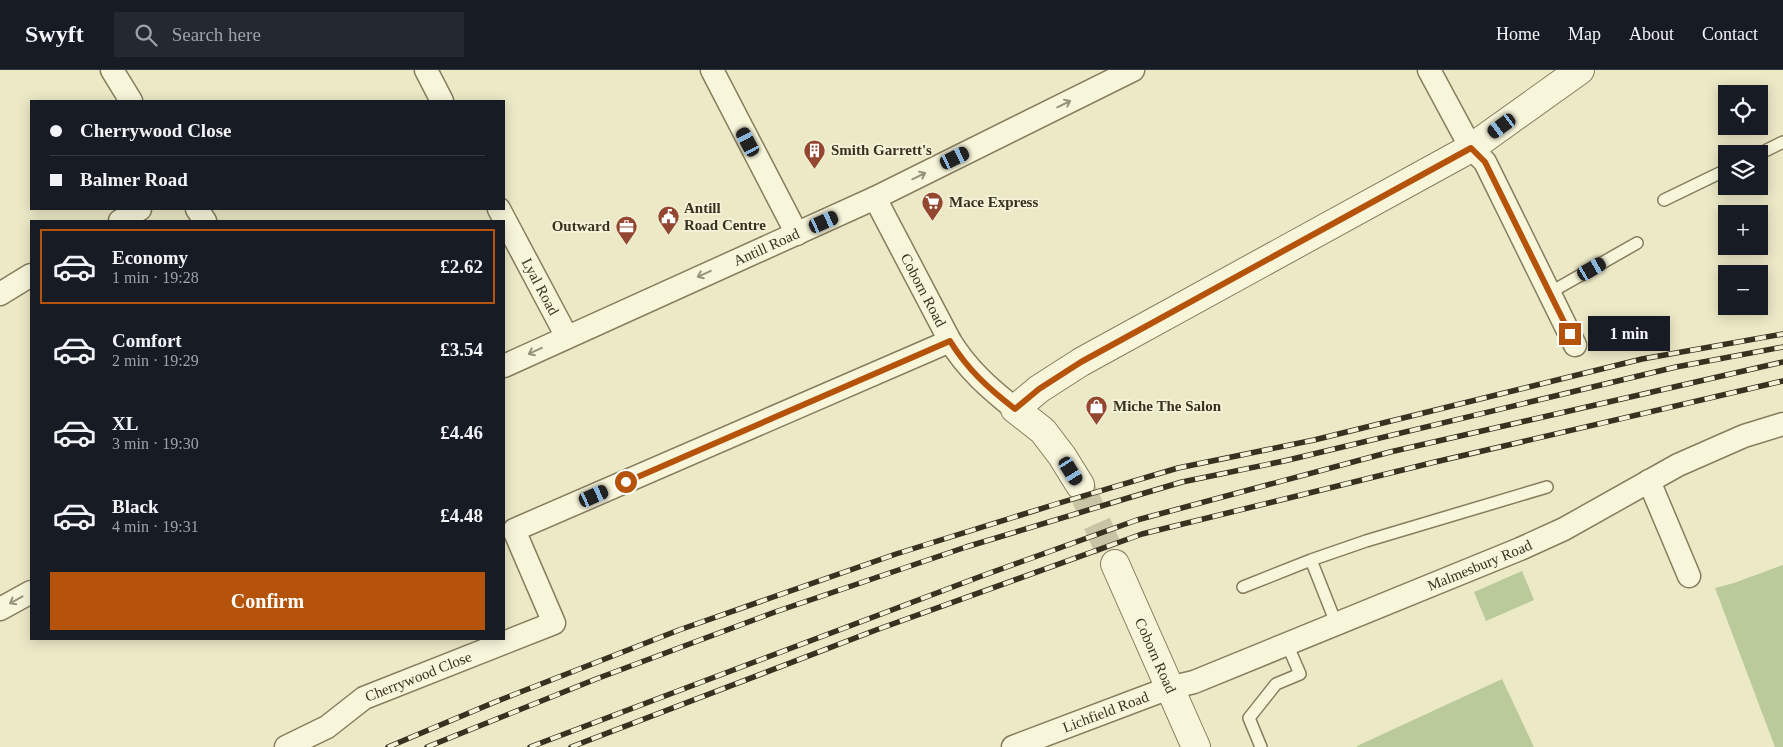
<!DOCTYPE html>
<html lang="en">
<head>
<meta charset="utf-8">
<style>
  :root { --surface:#171b24; --page:#242831; --text:#f1f3f6; --muted:#9ea1a6; --line:#363941; --accent:#b45309 }
  body { margin:0; font-family:Georgia,serif; background:var(--page); color:var(--text); height:100vh; display:flex; flex-direction:column; font-size:19px; white-space:nowrap }
  * { box-sizing:border-box; margin:0 }
  p { font-size:16px; color:var(--muted) }
  .icon { flex:none; width:28px; height:28px; fill:none; stroke:currentColor; stroke-width:2; stroke-linecap:round; stroke-linejoin:round }
  .map { position:relative; flex:1; overflow:hidden }
  .side { position:absolute; left:30px; top:150px; width:475px; height:420px; display:flex; flex-direction:column; background:var(--surface); border-radius:0px; box-shadow:0 2px 12px #0003 }
  .side>* { flex:none }
  .guide { position:absolute; left:30px; top:30px; width:475px; height:110px; border-radius:0px; box-shadow:0 2px 12px #0003; display:grid; align-content:center; height:110px; padding:0 20px; background:var(--surface) }
  .buttons { position:absolute; left:1718px; top:15px; display:grid; gap:10px }
  .buttons a { display:grid; place-items:center; width:50px; height:50px; border-radius:0px; background:var(--surface); box-shadow:0 2px 12px #0003; font-size:25px }
  .end { position:absolute; width:22px; height:22px; margin:-11px; border:6px solid #b45309; background:#fff; box-shadow:0 0 0 2px #fff }
  .from { border-radius:50% }
  .bubble { position:absolute; height:35px; border-radius:0px; background:var(--surface); box-shadow:0 2px 12px #0003; font-size:16px; font-weight:600; line-height:35px; text-align:center }
  .car { position:absolute; width:15px; height:30px; margin:-15px -8px; border-radius:6px; box-shadow:0 0 4px 1px #0007; background:linear-gradient(#222 24%,#8ab4d8 0 40%,#222 0 76%,#8ab4d8 0 86%,#222 0) }
  .guide b { display:flex; align-items:center; gap:18px; height:48px; font-size:19px }
  .guide b+b { border-top:1px solid var(--line) }
  .guide i { width:12px; height:12px; background:var(--text) }
  ul { padding:9px 0 0; list-style:none }
  li { display:flex; align-items:center; gap:15px; height:75px; margin:0 10px 8px; padding:0 10px; border:2px solid transparent; border-radius:0px }
  li div { flex:1 }
  li b { display:block; font-size:19px }
  li em { font-style:normal; font-weight:600 }
  li.current { border-color:var(--accent) }
  li>.icon { width:45px; height:45px; stroke-width:1.5 }
  .primary-button { display:flex; gap:10px; margin-top:auto; padding:10px 20px }
  .primary-button a { flex:1; height:58px; border-radius:0px; background:var(--accent); color:#fff; font-size:20px; font-weight:600; line-height:58px; text-align:center }
  header { display:flex; align-items:center; gap:30px; box-sizing:border-box; height:70px; padding:0 25px; background:var(--surface); border-bottom:1px solid var(--line) }
  header strong { font-size:24px }
  nav { display:flex; gap:28px; margin-inline-start:auto; font-size:18px }
  .search { width:350px; height:45px; background:var(--page); display:flex; align-items:center; gap:12px; box-sizing:border-box; padding:0 18px; border-radius:0px; color:var(--muted); font-size:19px }
  .map>svg:first-child { display:block }
</style>
</head>
<body>
<header>
<strong>Swyft</strong>
<div class="search"><svg class="icon" aria-label="search" viewBox="0 0 24 24"><circle cx="10" cy="10" r="6"/><path d="M15 15l6 6"/></svg>Search here</div>
<nav><a>Home</a><a>Map</a><a>About</a><a>Contact</a></nav>
</header>
<div class="map">
<svg width="1783" height="677" viewBox="0 0 1783 677">
  <rect width="100%" height="100%" fill="#ece9c7"/>
  <!-- green -->
  <path fill="#baca9b" d="M 1783,495 L 1783,677 L 1775,677 L 1715,518 L 1734,513 Z
    M 1522,501 L 1534,530 L 1486,551 L 1474,522 Z
    M 1502,609 L 1534,677 L 1357,677 L 1357,676 Z"/>
  <g fill="none" stroke-linecap="round" stroke-linejoin="round">
    <!-- tertiary-tunnel -->
    <path stroke="#c8c4a6" stroke-width="28" stroke-dasharray="28 14" stroke-linecap="butt" d="M 1080,415 L 1115,494"/>
    <defs>
      <path id="service" d="M 1759,84 L 1783,72
        M 1664,130 L 1726,100
        M 1551,222 L 1637,173
        M 1243,517 L 1311,490
        M 1336,553 L 1311,490 L 1366,471 L 1547,417
        M 1261,677 L 1249,648 L 1276,614 L 1300,604 L 1287,574"/>
      <g id="minor">
        <path d="M 112,0 L 131,31"/>
        <path d="M 426,0 L 442,31"/>
        <path d="M 712,0 L 797,164"/>
        <path d="M 1429,0 L 1471,78 L 1485,92 L 1575,275"/>
        <path id="s1" d="M 875,128 L 950,271 C 968,300 989,318 1015,339"/>
        <path d="M 197,139 L 205,151"/>
        <path id="s2" d="M 499,139 L 567,267"/>
        <path d="M 120,151 L 140,139"/>
        <path d="M 0,224 L 31,205"/>
        <path id="s3" d="M 504,296 L 875,128 L 1133,0"/>
        <path d="M 1649,411 L 1689,506"/>
        <path d="M 0,539 L 31,522"/>
        <path id="s4" d="M 286,677 L 327,657 L 364,628 L 554,553 L 514,460 L 950,271"/>
        <path id="s5" d="M 1013,677 L 1169,618 L 1194,612 L 1520,479 L 1564,459 L 1678,395 L 1744,366 L 1783,354"/>
      </g>
      <g id="tertiary">
        <path d="M 1080,415 L 1062,386 L 1043,361 L 1015,339 L 1039,319 L 1081,292 L 1471,78 L 1580,0"/>
        <path id="s6" d="M 1115,494 L 1196,677"/>
      </g>
    </defs>
    <!-- service casing -->
    <use href="#service" stroke="#877d5d" stroke-width="14"/>
    <!-- minor casing -->
    <use href="#minor" stroke="#877d5d" stroke-width="25"/>
    <!-- tertiary casing -->
    <use href="#tertiary" stroke="#877d5d" stroke-width="30"/>
    <!-- service -->
    <use href="#service" stroke="#f7f5da" stroke-width="11"/>
    <!-- minor -->
    <use href="#minor" stroke="#f7f5da" stroke-width="22"/>
    <!-- tertiary -->
    <use href="#tertiary" stroke="#f7f5da" stroke-width="28"/>
    <defs>
      <path id="rail" d="M 388,677 L 495,632 L 679,560 L 896,484 L 1056,434 L 1178,398 L 1314,370 L 1642,289 L 1783,264
        M 427,677 L 596,609 L 775,542 L 966,477 L 1128,428 L 1182,412 L 1284,391 L 1676,297 L 1783,277
        M 530,677 L 979,507 L 1137,450 L 1390,382 L 1783,292
        M 571,677 L 876,560 L 1142,464 L 1435,392 L 1783,311"/>
    </defs>
    <!-- rail casing -->
    <use href="#rail" stroke="#383120" stroke-width="5.5"/>
    <!-- rail -->
    <use href="#rail" stroke="#f4f2d6" stroke-width="4" stroke-dasharray="11" stroke-linecap="butt"/>
  </g>
  <!-- one-way arrows -->
  <defs><path id="oneway-shaft" d="M-6 0H5M1.5-3L5.5 0L1.5 3" fill="none" stroke-width="1.6" stroke-linecap="round" stroke-linejoin="round" transform="scale(1.25)"/></defs>
  <g stroke="#98937d">
    <use href="#oneway-shaft" transform="translate(1064 34) rotate(-26)"/>
    <use href="#oneway-shaft" transform="translate(919 106) rotate(-26)"/>
    <use href="#oneway-shaft" transform="translate(704 204) rotate(156)"/>
    <use href="#oneway-shaft" transform="translate(535 281) rotate(155)"/>
    <use href="#oneway-shaft" transform="translate(16 530) rotate(151)"/>
  </g>
  <g fill="none" stroke-linecap="round" stroke-linejoin="round">
    <!-- route -->
    <path stroke="#b45309" stroke-width="6" d="M 626,412 L 950,271 C 968,300 988,318 1015,339 L 1039,319 L 1081,292 L 1471,78 L 1485,92 L 1570,264"/>
  </g>
  <!-- icons -->
  <defs>
    <symbol id="building-pin" viewBox="-11 -11 22 30"><path d="M0 17L-7.5 6A9.5 9.5 0 1 1 7.5 6Z" fill="#934630" stroke="#f4f2d6"/><path d="M-4-6H4V6H1V3H-1V6H-4ZM-2.5-4.3h1.7v1.8h-1.7ZM.8-4.3h1.7v1.8H.8ZM-2.5-1h1.7V.8h-1.7ZM.8-1h1.7V.8H.8Z" fill="#fff"/></symbol>
    <symbol id="supermarket-pin" viewBox="-11 -11 22 30"><path d="M0 17L-7.5 6A9.5 9.5 0 1 1 7.5 6Z" fill="#934630" stroke="#f4f2d6"/><path d="M-6-5.5h2.5l.6 2H6L4.5 2H-2.5L-4.4-4H-6ZM-1.5 3.2a1.3 1.3 0 1 0 .1 0ZM3 3.2a1.3 1.3 0 1 0 .1 0Z" fill="#fff"/></symbol>
    <symbol id="civic-pin" viewBox="-11 -11 22 30"><path d="M0 17L-7.5 6A9.5 9.5 0 1 1 7.5 6Z" fill="#934630" stroke="#f4f2d6"/><path d="M-.6-6.5H3V-4.5H.6V-3L4-1V1h2V6H-6V1h2V-1L-.6-3ZM-1.2 2.5V6h2.4V2.5Z" fill="#fff"/></symbol>
    <symbol id="office-pin" viewBox="-11 -11 22 30"><path d="M0 17L-7.5 6A9.5 9.5 0 1 1 7.5 6Z" fill="#934630" stroke="#f4f2d6"/><path d="M-6-3h4V-5.5h4V-3h4V5H-6ZM-1-4.5V-3h2v-1.5ZM-6 0V1H6V0Z" fill="#fff"/></symbol>
    <symbol id="shop-pin" viewBox="-11 -11 22 30"><path d="M0 17L-7.5 6A9.5 9.5 0 1 1 7.5 6Z" fill="#934630" stroke="#f4f2d6"/><path d="M-5-2.5h2.3a2.7 3.5 0 0 1 5.4 0H5L5.5 6h-11ZM-1.5-2.5h3a1.5 2.3 0 0 0-3 0Z" fill="#fff"/></symbol>
  </defs>
  <g fill-rule="evenodd">
    <use href="#building-pin" x="802" y="68" width="25" height="34"/>
    <use href="#supermarket-pin" x="920" y="120" width="25" height="34"/>
    <use href="#civic-pin" x="656" y="134" width="25" height="34"/>
    <use href="#office-pin" x="614" y="144" width="25" height="34"/>
    <use href="#shop-pin" x="1084" y="324" width="25" height="34"/>
  </g>
  <g text-anchor="middle" stroke-width="4" stroke-linejoin="round" paint-order="stroke">
    <!-- poi labels -->
    <g font-size="15" font-weight="bold" fill="#383120" stroke="#f4f2d6" text-anchor="start">
      <text x="831" y="85">Smith Garrett's</text>
      <text x="949" y="137">Mace Express</text>
      <text x="684" y="143">Antill<tspan x="684" dy="17">Road Centre</tspan></text>
      <text x="610" y="161" text-anchor="end">Outward</text>
      <text x="1113" y="341">Miche The Salon</text>
    </g>
    <!-- street labels -->
    <g font-size="15" fill="#383120" stroke="#f4f2d6">
      <text dy="5" stroke="none"><textPath href="#s3" startOffset="288">Antill Road</textPath></text>
      <text dy="5" stroke="none"><textPath href="#s2" startOffset="88">Lyal Road</textPath></text>
      <text dy="5" stroke="none"><textPath href="#s1" startOffset="104">Coborn Road</textPath></text>
      <text dy="5" stroke="none"><textPath href="#s5" startOffset="501">Malmesbury Road</textPath></text>
      <text dy="5" stroke="none"><textPath href="#s6" startOffset="100">Coborn Road</textPath></text>
      <text dy="5" stroke="none"><textPath href="#s4" startOffset="151">Cherrywood Close</textPath></text>
      <text dy="5" stroke="none"><textPath href="#s5" startOffset="99">Lichfield Road</textPath></text>
    </g>
  </g>
</svg>
<div class="buttons">
<a><svg class="icon" aria-label="locate" viewBox="0 0 24 24"><circle cx="12" cy="12" r="6"/><path d="M12 2v4M12 18v4M2 12h4M18 12h4"/></svg></a>
<a><svg class="icon" aria-label="layers" viewBox="0 0 24 24"><path d="M12 4l9 5-9 5-9-5zM3 14l9 5 9-5"/></svg></a>
<a>+</a>
<a>−</a>
</div>
<i class="end from" style="left:626px;top:412px"></i>
<i class="end" style="left:1570px;top:264px"></i>
<div class="bubble" style="left:1588px;top:246px;width:82px">1 min</div>
<i class="car" style="left:1502px;top:56px;rotate:234deg"></i>
<i class="car" style="left:748px;top:72px;rotate:332deg"></i>
<i class="car" style="left:955px;top:88px;rotate:64deg"></i>
<i class="car" style="left:824px;top:152px;rotate:66deg"></i>
<i class="car" style="left:1592px;top:199px;rotate:60deg"></i>
<i class="car" style="left:1071px;top:401px;rotate:148deg"></i>
<i class="car" style="left:594px;top:426px;rotate:66deg"></i>
<div class="guide">
<b><i class="from"></i>Cherrywood Close</b>
<b><i></i>Balmer Road</b>
</div>
<section class="side">
<ul>
<li class="current"><svg class="icon" aria-label="car" viewBox="0 0 24 24"><path d="M5 17H2v-5l4-1 3-4h7l3 4 3 1v5h-3M9 17h6M6 11h13"/><circle cx="7" cy="17" r="2"/><circle cx="17" cy="17" r="2"/></svg><div><b>Economy</b><p>1 min · 19:28</p></div><em>£2.62</em></li>
<li><svg class="icon" aria-label="car" viewBox="0 0 24 24"><path d="M5 17H2v-5l4-1 3-4h7l3 4 3 1v5h-3M9 17h6M6 11h13"/><circle cx="7" cy="17" r="2"/><circle cx="17" cy="17" r="2"/></svg><div><b>Comfort</b><p>2 min · 19:29</p></div><em>£3.54</em></li>
<li><svg class="icon" aria-label="car" viewBox="0 0 24 24"><path d="M5 17H2v-5l4-1 3-4h7l3 4 3 1v5h-3M9 17h6M6 11h13"/><circle cx="7" cy="17" r="2"/><circle cx="17" cy="17" r="2"/></svg><div><b>XL</b><p>3 min · 19:30</p></div><em>£4.46</em></li>
<li><svg class="icon" aria-label="car" viewBox="0 0 24 24"><path d="M5 17H2v-5l4-1 3-4h7l3 4 3 1v5h-3M9 17h6M6 11h13"/><circle cx="7" cy="17" r="2"/><circle cx="17" cy="17" r="2"/></svg><div><b>Black</b><p>4 min · 19:31</p></div><em>£4.48</em></li>
</ul>
<div class="primary-button"><a>Confirm</a></div>
</section>
</div>
</body>
</html>
